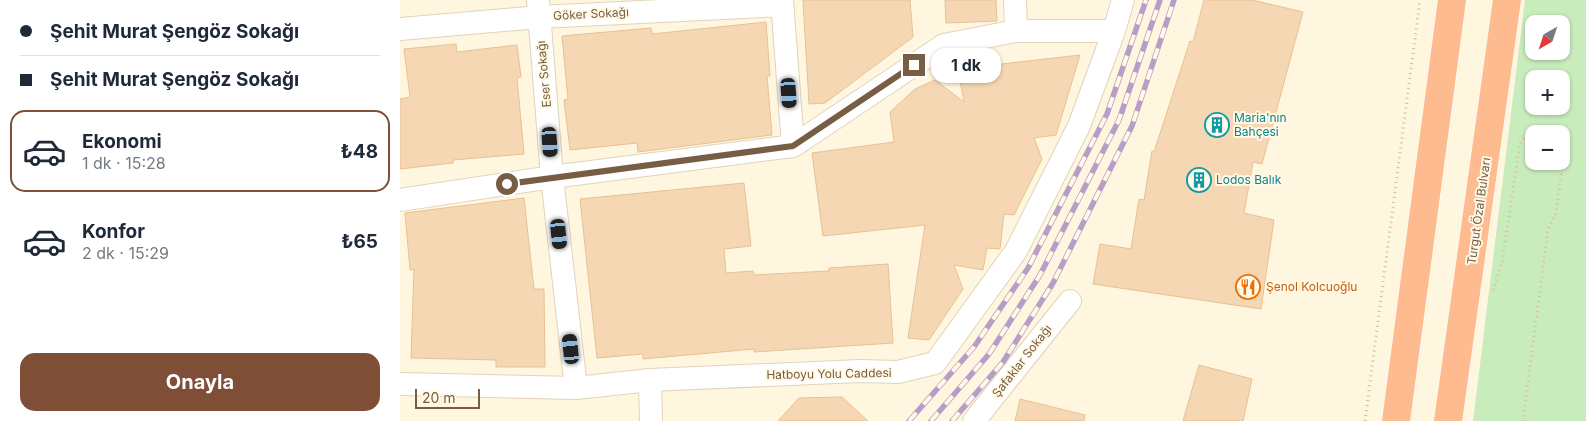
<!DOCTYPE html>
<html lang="tr">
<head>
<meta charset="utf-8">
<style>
  :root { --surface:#fff; --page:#f6f6f7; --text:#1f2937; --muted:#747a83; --line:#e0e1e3; --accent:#7e4e37 }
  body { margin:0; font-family:Inter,sans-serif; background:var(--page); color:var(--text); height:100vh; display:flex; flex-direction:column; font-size:19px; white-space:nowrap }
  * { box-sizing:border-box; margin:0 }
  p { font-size:16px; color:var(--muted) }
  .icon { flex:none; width:28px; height:28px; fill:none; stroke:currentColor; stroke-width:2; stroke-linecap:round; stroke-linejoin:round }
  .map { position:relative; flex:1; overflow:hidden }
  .sheet { display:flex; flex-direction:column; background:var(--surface); width:400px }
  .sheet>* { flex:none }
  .top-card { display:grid; align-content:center; height:110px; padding:0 20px; background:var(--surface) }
  .needle { width:32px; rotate:219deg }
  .fabs { position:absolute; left:1125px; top:15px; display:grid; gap:10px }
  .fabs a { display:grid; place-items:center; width:45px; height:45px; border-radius:10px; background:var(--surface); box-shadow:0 1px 4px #0004; font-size:25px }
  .scale { position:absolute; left:15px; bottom:12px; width:65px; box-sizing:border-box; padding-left:5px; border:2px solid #765d44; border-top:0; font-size:14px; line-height:18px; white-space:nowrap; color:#765d44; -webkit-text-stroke:4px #fff9e6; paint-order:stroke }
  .end { position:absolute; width:22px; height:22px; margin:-11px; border:6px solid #765d44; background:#fff; box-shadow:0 0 0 2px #fff }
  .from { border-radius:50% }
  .bubble { position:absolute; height:35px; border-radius:15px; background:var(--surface); box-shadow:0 1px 4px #0004; font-size:16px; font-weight:700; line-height:35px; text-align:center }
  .car { position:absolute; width:15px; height:30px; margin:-15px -8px; border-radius:6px; box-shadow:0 0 4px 1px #0007; background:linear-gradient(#222 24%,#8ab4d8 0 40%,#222 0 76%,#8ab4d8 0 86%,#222 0) }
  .top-card b { display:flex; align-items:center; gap:18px; height:48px; font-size:19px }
  .top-card b+b { border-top:1px solid var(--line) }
  .top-card i { width:12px; height:12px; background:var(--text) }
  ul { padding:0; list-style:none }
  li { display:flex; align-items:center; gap:15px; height:82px; margin:0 10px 8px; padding:0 10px; border:2px solid transparent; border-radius:15px }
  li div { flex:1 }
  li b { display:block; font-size:19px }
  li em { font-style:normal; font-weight:700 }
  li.active { border-color:var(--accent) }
  li>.icon { width:45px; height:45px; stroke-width:1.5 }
  .action { display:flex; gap:10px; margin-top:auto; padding:10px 20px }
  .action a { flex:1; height:58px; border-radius:15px; background:var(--accent); color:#fff; font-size:20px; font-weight:700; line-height:58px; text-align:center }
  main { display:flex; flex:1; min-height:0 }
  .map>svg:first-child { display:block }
</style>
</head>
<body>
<main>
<section class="sheet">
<div class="top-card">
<b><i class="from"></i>Şehit Murat Şengöz Sokağı</b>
<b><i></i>Şehit Murat Şengöz Sokağı</b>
</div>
<ul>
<li class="active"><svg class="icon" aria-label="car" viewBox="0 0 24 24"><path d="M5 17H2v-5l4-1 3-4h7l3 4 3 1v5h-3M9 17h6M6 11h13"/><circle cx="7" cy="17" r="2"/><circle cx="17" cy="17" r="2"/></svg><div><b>Ekonomi</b><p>1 dk · 15:28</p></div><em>₺48</em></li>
<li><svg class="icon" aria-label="car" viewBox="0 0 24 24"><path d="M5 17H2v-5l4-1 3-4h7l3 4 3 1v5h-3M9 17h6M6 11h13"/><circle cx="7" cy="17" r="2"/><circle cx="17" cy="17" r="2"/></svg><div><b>Konfor</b><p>2 dk · 15:29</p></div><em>₺65</em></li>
</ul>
<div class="action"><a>Onayla</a></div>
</section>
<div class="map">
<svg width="1186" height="421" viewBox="0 0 1186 421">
  <rect width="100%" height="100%" fill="#fef6de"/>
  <!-- green -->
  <path fill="#c9ecbc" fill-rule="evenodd" d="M 1125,0 L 1186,0 L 1186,421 L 1073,421 ZM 1134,24 L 1161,24 L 1161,51 L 1134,51 ZM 1134,79 L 1161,79 L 1161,106 L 1134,106 ZM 1134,134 L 1161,134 L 1161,161 L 1134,161 Z"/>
  <!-- building -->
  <path fill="#f6d7b4" stroke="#e9c093" d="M 403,0 L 510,0 L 513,37 L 425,103 L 409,104 Z
    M 545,0 L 596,0 L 597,21 L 546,23 Z
    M 804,0 L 852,0 L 903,12 L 862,164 L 853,162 L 844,213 L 874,220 L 861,309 L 693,284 L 700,244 L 731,249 L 739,199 L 744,200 L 752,151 L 754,152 L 790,41 L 793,42 Z
    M 366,22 L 370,76 L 367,76 L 372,135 L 238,152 L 237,143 L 170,150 L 164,100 L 168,99 L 162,36 L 251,28 L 252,34 Z
    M 56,44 L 57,52 L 117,45 L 121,77 L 117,78 L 124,154 L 53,160 L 53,163 L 0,169 L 0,99 L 10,97 L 4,49 Z
    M 680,55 L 656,135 L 634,138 L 642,159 L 614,215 L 604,214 L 600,249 L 587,248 L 583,270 L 554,265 L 563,289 L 529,340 L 508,338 L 525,225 L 423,236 L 412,153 L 494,142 L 490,112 L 515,89 L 535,80 L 564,102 L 558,69 Z
    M 344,183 L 351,246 L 324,249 L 326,273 L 353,271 L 354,275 L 429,271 L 429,268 L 488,264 L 493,343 L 354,352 L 354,349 L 243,359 L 243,354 L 197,358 L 180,199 Z
    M 124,198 L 134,289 L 144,289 L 145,367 L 96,367 L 96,360 L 11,358 L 14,269 L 10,270 L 5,213 Z
    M 799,365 L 852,379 L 843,421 L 783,421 Z
    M 442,397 L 468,421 L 378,421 L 399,398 Z
    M 620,399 L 685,415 L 684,421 L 615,421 Z"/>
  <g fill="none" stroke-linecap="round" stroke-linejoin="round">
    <defs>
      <path id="street" d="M 138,0 L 152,177 L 176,388
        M 382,0 L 393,146
        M 615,0 L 616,31
        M 0,29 L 139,17 L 382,5
        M 0,200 L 152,177 L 393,146 L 544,45 L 616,31 L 714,31
        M 250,380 L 251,421
        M 0,384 L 176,388 L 250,380 L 460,371 L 498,372 L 535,363 L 616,251 L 679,126 L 714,31 L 723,0
        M 574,421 L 670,301"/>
      <path id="highway" d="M 996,421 L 1052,0
        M 1048,421 L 1107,0"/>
    </defs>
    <!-- street casing -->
    <use href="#street" stroke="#e2d3ba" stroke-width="24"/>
    <!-- highway casing -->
    <use href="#highway" stroke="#fff" stroke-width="29"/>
    <!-- path -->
    <path stroke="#daba97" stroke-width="3" stroke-dasharray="1 4" stroke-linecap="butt" d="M 1093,290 L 1102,263 L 1120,143 C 1133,127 1147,131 1166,134 L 1156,213 L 1148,229 L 1123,421
      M 965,421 L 1020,0"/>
    <!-- street -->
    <use href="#street" stroke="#fff" stroke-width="22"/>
    <!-- highway -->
    <use href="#highway" stroke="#febb8f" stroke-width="28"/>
    <defs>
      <path id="rail" d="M 509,421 L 574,347 L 628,268 L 707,114 L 746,0
        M 531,421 L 589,354 L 640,275 L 719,120 L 760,0
        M 552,421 L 603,362 L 653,283 L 732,126 L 774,0"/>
    </defs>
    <!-- rail casing -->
    <use href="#rail" stroke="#b99dc7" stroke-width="5.5"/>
    <!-- rail -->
    <use href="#rail" stroke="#fff9e6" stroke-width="4" stroke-dasharray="11" stroke-linecap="butt"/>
  </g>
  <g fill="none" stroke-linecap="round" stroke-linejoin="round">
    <!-- route -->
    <path stroke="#765d44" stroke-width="6" d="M 107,184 L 393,146 L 514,65"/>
  </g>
  <!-- icons -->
  <defs>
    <symbol id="building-ring" viewBox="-11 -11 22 22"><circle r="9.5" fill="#fff9e6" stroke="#0f9aa8" stroke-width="1.5"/><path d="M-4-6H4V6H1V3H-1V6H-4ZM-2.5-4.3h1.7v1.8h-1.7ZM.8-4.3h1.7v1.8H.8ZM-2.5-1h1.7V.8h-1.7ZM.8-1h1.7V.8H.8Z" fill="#0f9aa8"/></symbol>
    <symbol id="restaurant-ring" viewBox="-11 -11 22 22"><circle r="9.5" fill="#fff9e6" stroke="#e8710a" stroke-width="1.5"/><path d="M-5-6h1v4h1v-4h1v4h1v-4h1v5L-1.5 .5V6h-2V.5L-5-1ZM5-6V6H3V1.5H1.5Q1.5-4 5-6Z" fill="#e8710a"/></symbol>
  </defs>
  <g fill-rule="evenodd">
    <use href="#building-ring" x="803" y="111" width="28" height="28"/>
    <use href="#building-ring" x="785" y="166" width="28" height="28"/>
    <use href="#restaurant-ring" x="834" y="273" width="28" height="28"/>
  </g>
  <g text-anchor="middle" stroke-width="4" stroke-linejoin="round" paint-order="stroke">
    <!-- street labels -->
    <g font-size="12" fill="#765d44" stroke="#fff9e6">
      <text transform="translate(191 14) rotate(-3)" y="4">Göker Sokağı</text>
      <text transform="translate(144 74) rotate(-95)" y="4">Eser Sokağı</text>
      <text transform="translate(1079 211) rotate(-82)" y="4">Turgut Özal Bulvarı</text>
      <text transform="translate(622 361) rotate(-52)" y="4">Şafaklar Sokağı</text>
      <text transform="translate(429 374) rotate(-1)" y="4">Hatboyu Yolu Caddesi</text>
    </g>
    <!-- culture labels -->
    <g font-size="12" fill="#0d838f" stroke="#fff9e6" text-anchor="start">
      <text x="834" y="122">Maria'nın<tspan x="834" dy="14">Bahçesi</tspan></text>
      <text x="816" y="184">Lodos Balık</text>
    </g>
    <!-- food labels -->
    <g font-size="12" fill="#c56008" stroke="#fff9e6" text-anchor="start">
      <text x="866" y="291">Şenol Kolcuoğlu</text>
    </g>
  </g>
</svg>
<div class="fabs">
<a><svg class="needle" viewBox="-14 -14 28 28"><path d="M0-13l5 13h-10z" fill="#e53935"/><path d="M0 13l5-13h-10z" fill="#747a83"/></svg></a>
<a>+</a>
<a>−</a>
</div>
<div class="scale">20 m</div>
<i class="end from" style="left:107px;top:184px"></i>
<i class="end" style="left:514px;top:65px"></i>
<div class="bubble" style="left:531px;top:48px;width:70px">1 dk</div>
<i class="car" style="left:389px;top:93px;rotate:176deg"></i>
<i class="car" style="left:150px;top:142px;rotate:176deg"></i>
<i class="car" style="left:159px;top:234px;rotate:174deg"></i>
<i class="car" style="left:171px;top:349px;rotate:354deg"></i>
</div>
</main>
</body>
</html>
